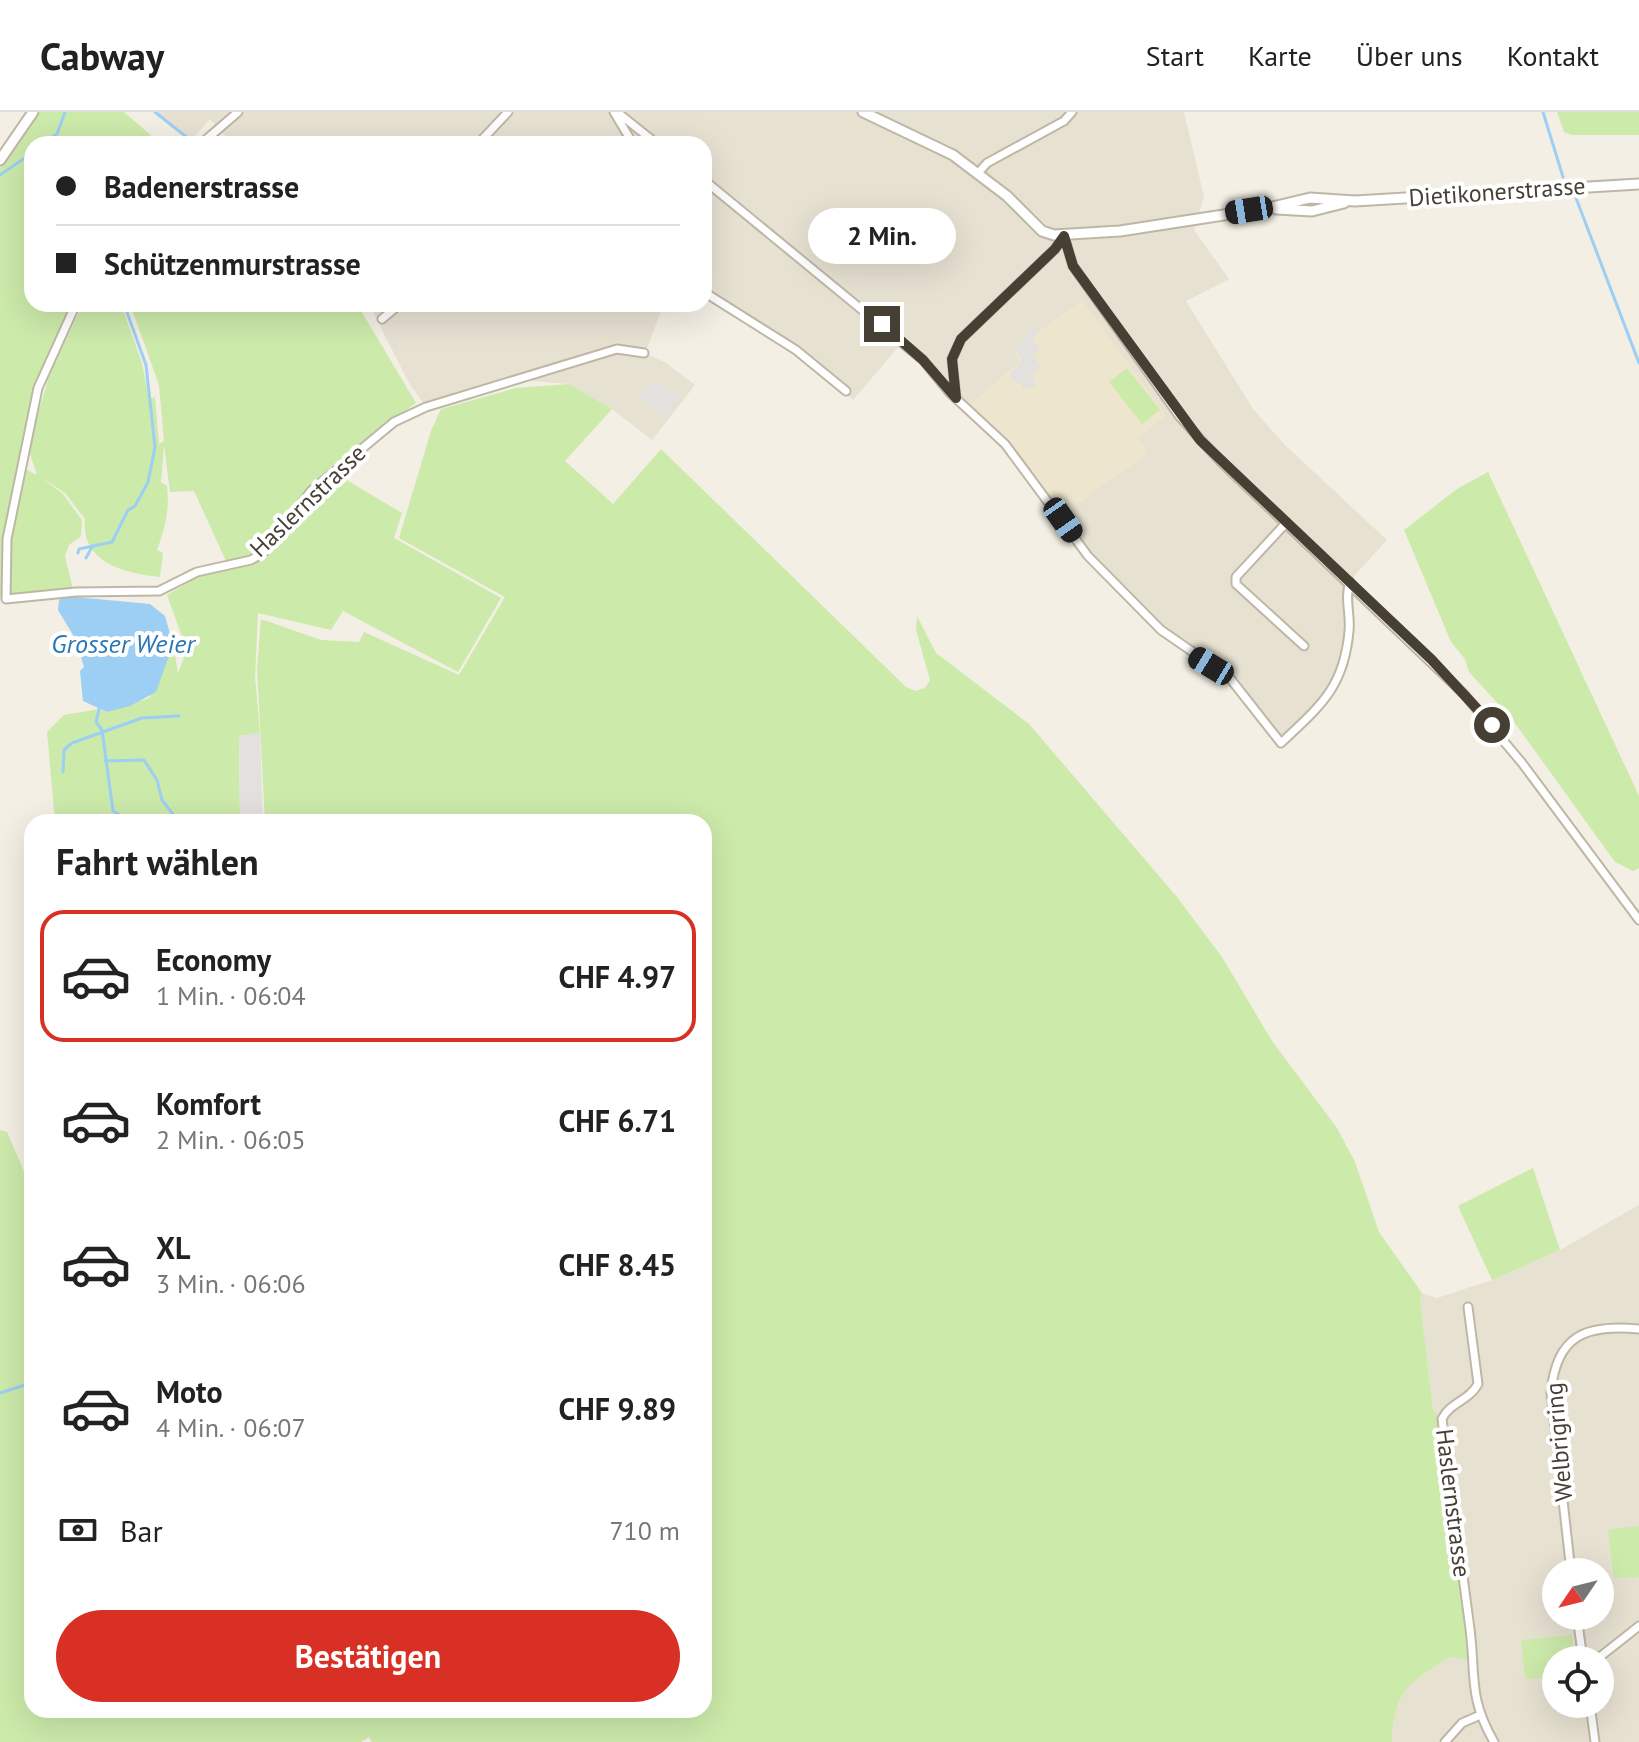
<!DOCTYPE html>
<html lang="de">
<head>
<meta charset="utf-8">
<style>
  :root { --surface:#fff; --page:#f2f2f2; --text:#222; --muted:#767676; --line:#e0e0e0; --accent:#d93025 }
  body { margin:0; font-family:"PT Sans",sans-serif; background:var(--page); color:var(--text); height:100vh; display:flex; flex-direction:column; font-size:30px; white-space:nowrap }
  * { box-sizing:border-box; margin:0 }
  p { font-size:26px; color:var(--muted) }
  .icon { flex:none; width:44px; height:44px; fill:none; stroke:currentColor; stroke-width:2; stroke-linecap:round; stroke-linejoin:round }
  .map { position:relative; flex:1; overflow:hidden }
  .panel { position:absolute; left:24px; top:702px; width:688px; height:904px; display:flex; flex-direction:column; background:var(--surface); border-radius:24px; box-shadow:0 8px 32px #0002 }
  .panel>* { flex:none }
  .top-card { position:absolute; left:24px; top:24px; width:688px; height:176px; border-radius:24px; box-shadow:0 8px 32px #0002; display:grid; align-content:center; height:176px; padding:0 32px; background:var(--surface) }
  .needle { width:52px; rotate:235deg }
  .controls { position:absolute; left:1542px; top:1446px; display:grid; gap:16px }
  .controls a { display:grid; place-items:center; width:72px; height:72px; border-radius:50%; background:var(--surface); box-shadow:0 8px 32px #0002; font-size:40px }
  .end { position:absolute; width:36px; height:36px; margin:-18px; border:10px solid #453f34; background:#fff; box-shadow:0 0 0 4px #fff }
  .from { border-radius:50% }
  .bubble { position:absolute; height:56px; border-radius:28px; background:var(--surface); box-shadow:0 8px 32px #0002; font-size:26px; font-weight:600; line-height:56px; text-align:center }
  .car { position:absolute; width:24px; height:48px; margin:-24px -12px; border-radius:10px; box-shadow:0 0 6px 2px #0007; background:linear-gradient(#222 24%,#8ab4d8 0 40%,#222 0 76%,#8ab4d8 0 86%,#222 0) }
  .top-card b { display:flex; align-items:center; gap:28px; height:76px; font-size:30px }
  .top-card b+b { border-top:2px solid var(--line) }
  .top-card i { width:20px; height:20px; background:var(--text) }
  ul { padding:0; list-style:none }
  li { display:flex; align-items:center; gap:24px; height:132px; margin:0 16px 12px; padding:0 16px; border:4px solid transparent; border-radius:24px }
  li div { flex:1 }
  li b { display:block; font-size:30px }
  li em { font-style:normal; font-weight:600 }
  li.active { border-color:var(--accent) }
  li>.icon { width:72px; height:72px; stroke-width:1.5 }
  h2 { padding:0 32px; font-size:36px; line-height:96px }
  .pay { display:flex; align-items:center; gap:20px; height:88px; padding:0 32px; font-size:30px }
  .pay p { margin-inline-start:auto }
  .cta { display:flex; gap:16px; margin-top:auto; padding:16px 32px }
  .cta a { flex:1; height:92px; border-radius:48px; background:var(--accent); color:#fff; font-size:32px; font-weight:600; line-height:92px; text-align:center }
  header { display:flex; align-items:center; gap:48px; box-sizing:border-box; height:112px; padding:0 40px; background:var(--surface); border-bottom:2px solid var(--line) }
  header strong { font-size:38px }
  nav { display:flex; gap:44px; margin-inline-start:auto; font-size:28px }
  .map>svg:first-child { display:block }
</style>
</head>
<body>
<header>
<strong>Cabway</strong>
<nav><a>Start</a><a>Karte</a><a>Über uns</a><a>Kontakt</a></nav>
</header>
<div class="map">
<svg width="1639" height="1630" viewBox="0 0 1639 1630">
  <rect width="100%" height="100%" fill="#f3efe4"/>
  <!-- residential -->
  <path fill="#e7e1d2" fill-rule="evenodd" d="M 155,0 L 1184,0 L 1204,85 L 1194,118 L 1229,167 L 1186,189 L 1253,297 L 1285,333 L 1387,428 L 1344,475 L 1346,517 L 1340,553 L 1330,579 L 1281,631 L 1229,565 L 1161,518 L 1088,444 L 1005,332 L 955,291 L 930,260 L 900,233 L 853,288 L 817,254 L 704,180 L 704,32 L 232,32 L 210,7 L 190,29 Z
    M 369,192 L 664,192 L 645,241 L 666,251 L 695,273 L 652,328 L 612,297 L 569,272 L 518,268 L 426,295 L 409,271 Z
    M 1639,1093 L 1639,1630 L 1392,1630 L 1394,1603 L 1403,1578 L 1449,1545 L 1470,1548 L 1442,1307 L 1433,1299 L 1420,1186 L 1422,1181 L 1437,1186 L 1492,1168 L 1560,1138 ZM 1556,1460 L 1600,1460 L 1600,1504 L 1556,1504 ZM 1556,1548 L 1600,1548 L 1600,1592 L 1556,1592 Z"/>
  <!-- education -->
  <path fill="#ede5cd" d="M 1082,188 L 1166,303 L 1138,326 L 1148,341 L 1065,401 L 999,322 L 970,293 L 1019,250 L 1014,238 Z"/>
  <!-- green -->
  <path fill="#cceaaa" d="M 40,0 L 124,0 L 161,32 L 32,32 L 32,192 L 74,192 C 46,244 26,294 18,353 L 37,363 L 28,336 L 50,261 L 83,192 L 121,192 L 142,251 L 149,287 L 155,285 L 159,332 L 164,329 L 159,273 L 130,192 L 357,192 L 416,291 L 328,357 L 402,401 L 394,426 L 501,486 L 458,560 L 343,499 L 331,518 L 258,501 L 255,565 L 260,621 L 239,624 L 240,710 L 55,710 L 47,620 L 64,603 L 99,597 L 107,600 L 149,586 L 173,532 L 178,561 L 187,538 L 167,483 L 226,449 L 194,379 L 170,380 L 164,333 L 161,370 L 167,374 C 170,397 165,417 157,438 L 163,441 L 160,465 C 124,461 81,451 85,407 L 65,381 L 41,365 L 63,382 L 82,408 L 81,424 L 69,433 L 65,444 L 73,477 L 0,485 L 0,56 Z
    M 1557,0 L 1639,0 L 1639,23 L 1572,23 L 1564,20 Z
    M 1127,256 L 1160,298 L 1142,312 L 1109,270 Z
    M 569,272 L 612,297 L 565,349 L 613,392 L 661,337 L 906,575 L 915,579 L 925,576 L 930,568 L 916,518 L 917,504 L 936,541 L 1029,612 L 1177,785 L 1222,845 L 1272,929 L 1337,1016 L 1355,1050 L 1379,1120 L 1422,1181 L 1420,1187 L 1433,1298 L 1442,1307 L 1470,1548 L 1449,1545 C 1407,1575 1395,1575 1392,1630 L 372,1630 L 369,1625 L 361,1630 L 0,1630 L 0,1018 L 7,1020 L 32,1078 L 32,1598 L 704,1598 L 704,710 L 265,710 L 257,556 L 261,507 L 321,528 L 359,530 L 364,520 L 459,563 L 505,485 L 399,426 L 431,319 L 441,297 L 516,276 Z
    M 1488,360 L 1639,684 L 1639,756 L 1633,759 L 1615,750 L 1512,607 L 1469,560 L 1465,547 L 1451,530 L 1404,418 L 1457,377 Z
    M 1533,1056 L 1560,1138 L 1492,1168 L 1458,1094 Z
    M 1639,1414 L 1639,1465 L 1614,1466 L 1608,1418 Z
    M 1572,1523 L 1574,1548 L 1556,1548 L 1556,1564 L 1525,1567 L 1521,1528 Z"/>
  <!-- parking -->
  <path fill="#e3e1dd" d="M 1032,215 L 1037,221 L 1032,227 L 1040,238 L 1033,244 L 1042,255 L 1032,262 L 1036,274 L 1023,277 L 1021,271 L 1017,272 L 1009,263 L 1022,249 L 1016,235 Z
    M 656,267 L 680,286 L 665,305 L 636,284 Z
    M 260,621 L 263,710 L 240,710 L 239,624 Z"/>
  <!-- water -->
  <path fill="#9dcef4" d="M 65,484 L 150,492 L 165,504 L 173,532 L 156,580 L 130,594 L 107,600 L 83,589 L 80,559 L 84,555 L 75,526 L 58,498 L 59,488 Z"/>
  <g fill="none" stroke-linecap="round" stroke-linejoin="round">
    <!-- stream -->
    <path stroke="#9dcef4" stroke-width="3" d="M 155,0 L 194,31
      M 1543,0 L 1563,65
      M 43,32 L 57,22 L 65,0
      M 0,63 L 32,41
      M 1576,86 L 1639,251
      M 78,441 L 79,437 L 112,430 L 128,398 L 135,394 L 148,370 L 155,335 L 146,253 L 124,192
      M 86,446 L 92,435
      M 99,597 L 96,610 L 102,618 L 113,699 L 132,710
      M 105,649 L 144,648 L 157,668 L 162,688 L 179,710
      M 63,660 L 64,638 L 72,631 L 142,606 L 179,604
      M 0,1281 L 28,1272"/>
    <defs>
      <path id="minor" d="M 614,0 L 633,32
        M 617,0 L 657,32
        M 201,32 L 238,0
        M 478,32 L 508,0
        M 979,60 L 987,51 L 1064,9 L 1072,0
        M 704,68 L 923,248 L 950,281 L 1005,332 L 1088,444 L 1161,518 L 1229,565 L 1281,631 C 1320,594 1344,576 1349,519 C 1351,503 1344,486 1350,470
        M 1064,124 L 1073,154 L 1180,305 L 1221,350 L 1464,582 L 1522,651 L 1639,808
        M 704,180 L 796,238 L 846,279
        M 76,192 L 38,276 L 7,427 L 6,487 L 76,480 L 159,479 L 197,460 L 251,448 L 263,441 L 311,379 L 394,310 L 426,295 L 617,237 L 644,241
        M 382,207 L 400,192
        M 956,286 L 952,247 L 961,227 L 1055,137 L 1064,124
        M 1286,411 L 1236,465 L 1236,472 L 1304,534
        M 1468,1195 L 1478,1272 C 1469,1289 1450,1290 1442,1307 C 1451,1377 1461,1447 1470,1517 C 1476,1564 1468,1585 1494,1630
        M 1571,1460 L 1551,1281 C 1556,1223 1586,1212 1639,1217
        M 1577,1504 L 1583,1548
        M 1586,1548 L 1601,1544 L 1639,1514
        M 1590,1592 L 1595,1630
        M 1445,1630 L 1462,1611 L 1478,1604"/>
      <path id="tertiary" d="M 863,0 L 953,43 L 1007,84 L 1042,119 L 1054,123 L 1120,119 L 1269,96 L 1310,86 L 1355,89 L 1639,72
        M 0,48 L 33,0
        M 1276,97 L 1312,99 L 1344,91"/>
    </defs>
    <!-- minor casing -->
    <use href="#minor" stroke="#bfb7a6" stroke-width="11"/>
    <!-- tertiary casing -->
    <use href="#tertiary" stroke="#bfb7a6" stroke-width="13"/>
    <!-- minor -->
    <use href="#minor" stroke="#fff" stroke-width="7"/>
    <!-- tertiary -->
    <use href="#tertiary" stroke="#fff" stroke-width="9"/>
  </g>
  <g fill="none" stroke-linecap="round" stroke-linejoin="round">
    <!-- route -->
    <path stroke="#453f34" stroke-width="10" d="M 882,212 L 923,248 L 956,286 L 952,247 L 961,227 L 1055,137 L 1064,124 L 1073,154 L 1200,328 L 1432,548 L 1492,613"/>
  </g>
  <g text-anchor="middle" stroke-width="8" stroke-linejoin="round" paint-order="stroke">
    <!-- street labels -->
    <g font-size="24" fill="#453f34" stroke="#fff">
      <text transform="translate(1497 80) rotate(-4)" y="8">Dietikonerstrasse</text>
      <text transform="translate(308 389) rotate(-44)" y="8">Haslernstrasse</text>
      <text transform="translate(1559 1330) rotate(-95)" y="8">Welbrigring</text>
      <text transform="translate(1453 1391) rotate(83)" y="8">Haslernstrasse</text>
    </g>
    <!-- water labels -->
    <g font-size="26" font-style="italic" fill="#2877b6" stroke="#fff">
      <text x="123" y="541">Grosser Weier</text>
    </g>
  </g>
</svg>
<div class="controls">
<a><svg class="needle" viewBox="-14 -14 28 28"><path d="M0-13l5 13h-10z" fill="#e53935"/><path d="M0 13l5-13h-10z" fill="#767676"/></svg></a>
<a><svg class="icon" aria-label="locate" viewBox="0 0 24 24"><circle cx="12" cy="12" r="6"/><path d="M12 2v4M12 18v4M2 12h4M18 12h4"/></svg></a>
</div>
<i class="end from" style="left:1492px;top:613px"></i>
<i class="end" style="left:882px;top:212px"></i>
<div class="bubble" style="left:808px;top:96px;width:148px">2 Min.</div>
<i class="car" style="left:1249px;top:98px;rotate:261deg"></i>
<i class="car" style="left:1063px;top:408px;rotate:145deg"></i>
<i class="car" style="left:1211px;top:554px;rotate:301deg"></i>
<div class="top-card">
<b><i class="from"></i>Badenerstrasse</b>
<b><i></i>Schützenmurstrasse</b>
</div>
<section class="panel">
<h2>Fahrt wählen</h2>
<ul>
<li class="active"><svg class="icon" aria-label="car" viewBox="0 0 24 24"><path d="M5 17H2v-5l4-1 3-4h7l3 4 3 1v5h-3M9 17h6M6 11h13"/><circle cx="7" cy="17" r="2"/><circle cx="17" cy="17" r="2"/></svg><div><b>Economy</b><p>1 Min. · 06:04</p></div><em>CHF 4.97</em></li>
<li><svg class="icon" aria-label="car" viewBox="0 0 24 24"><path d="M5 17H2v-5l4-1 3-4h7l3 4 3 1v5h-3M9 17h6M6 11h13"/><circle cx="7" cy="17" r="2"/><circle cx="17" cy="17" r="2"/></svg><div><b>Komfort</b><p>2 Min. · 06:05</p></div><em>CHF 6.71</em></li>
<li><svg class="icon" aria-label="car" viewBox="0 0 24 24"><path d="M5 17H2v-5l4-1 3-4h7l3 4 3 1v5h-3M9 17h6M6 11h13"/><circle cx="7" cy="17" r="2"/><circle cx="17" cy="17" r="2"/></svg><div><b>XL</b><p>3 Min. · 06:06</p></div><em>CHF 8.45</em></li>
<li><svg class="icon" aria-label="car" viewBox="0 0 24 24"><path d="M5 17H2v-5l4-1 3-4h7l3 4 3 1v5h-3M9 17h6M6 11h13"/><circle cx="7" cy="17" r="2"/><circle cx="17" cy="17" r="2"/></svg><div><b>Moto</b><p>4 Min. · 06:07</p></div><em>CHF 9.89</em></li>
</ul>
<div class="pay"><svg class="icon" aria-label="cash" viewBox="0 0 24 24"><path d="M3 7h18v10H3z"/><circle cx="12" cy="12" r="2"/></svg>Bar<p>710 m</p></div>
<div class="cta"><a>Bestätigen</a></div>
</section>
</div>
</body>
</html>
